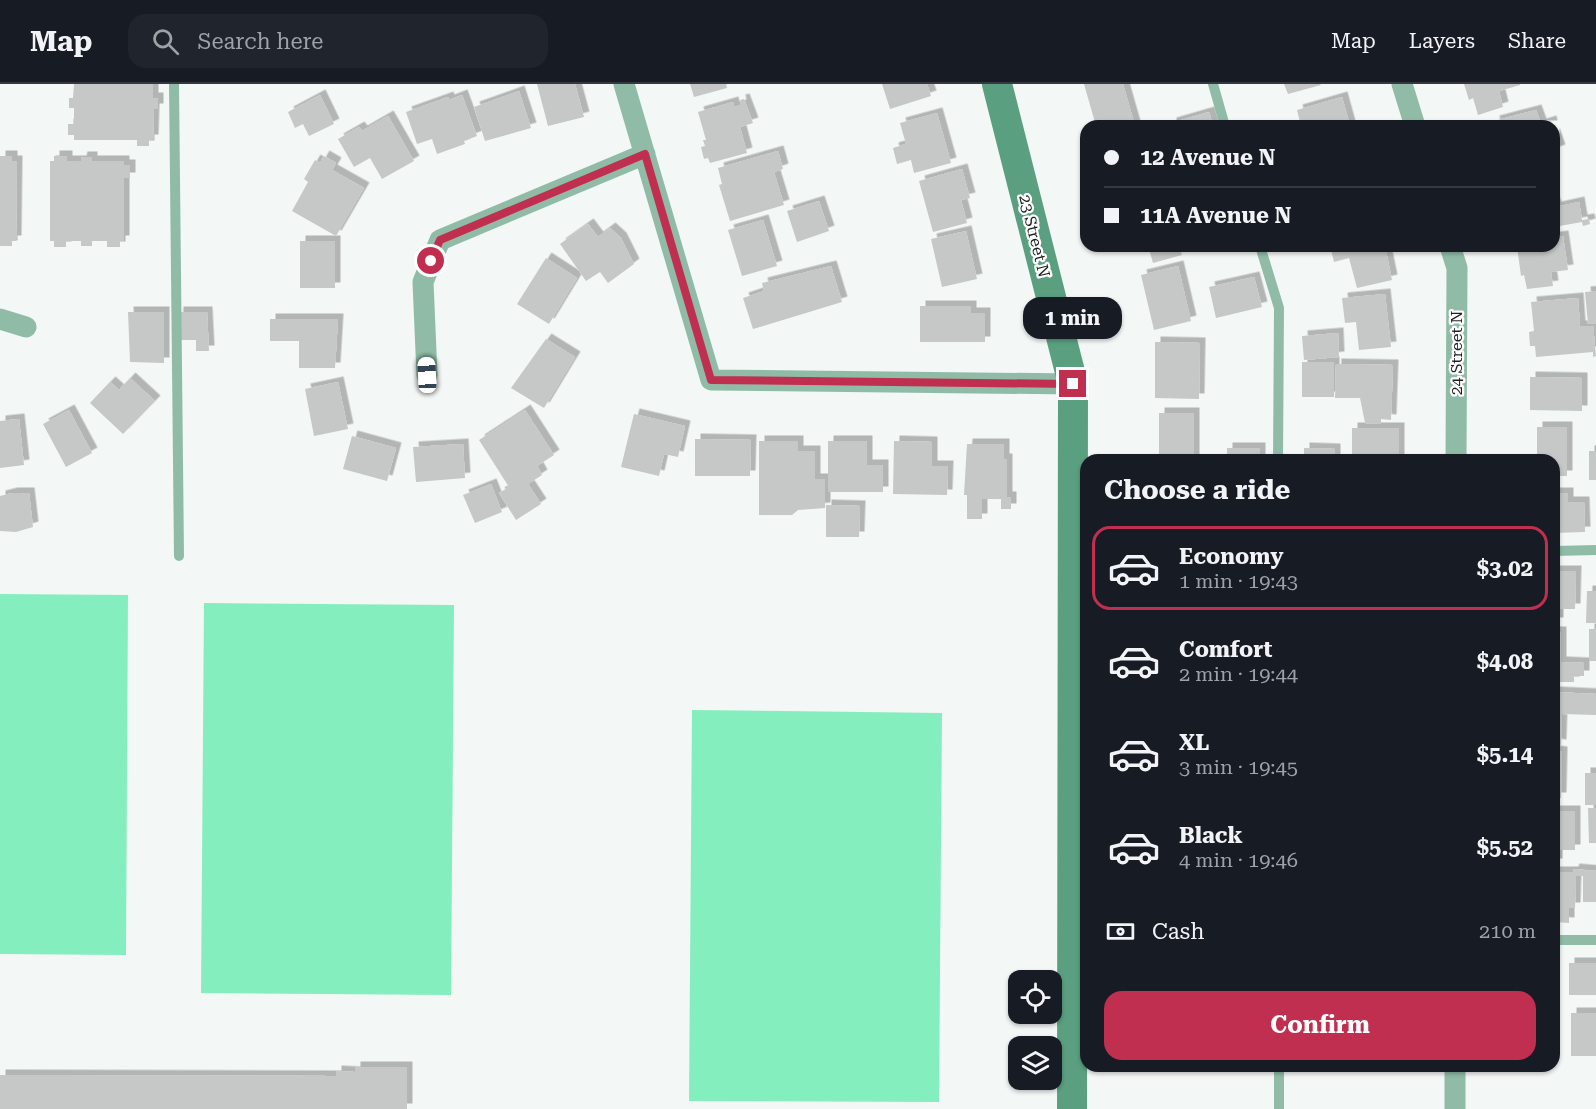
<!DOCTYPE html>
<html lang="en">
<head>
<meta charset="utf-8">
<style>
  :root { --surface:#171b24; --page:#20242c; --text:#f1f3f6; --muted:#9ea1a6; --line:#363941; --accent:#c02f4f }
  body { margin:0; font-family:"Roboto Serif",serif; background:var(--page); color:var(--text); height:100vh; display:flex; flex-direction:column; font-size:22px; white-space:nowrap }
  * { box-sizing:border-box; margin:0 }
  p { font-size:20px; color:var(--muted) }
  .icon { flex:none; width:33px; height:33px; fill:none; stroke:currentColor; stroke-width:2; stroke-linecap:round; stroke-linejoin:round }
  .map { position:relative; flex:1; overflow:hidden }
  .drawer { position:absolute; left:1080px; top:370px; width:480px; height:618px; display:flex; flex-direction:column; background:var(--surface); border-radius:18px; box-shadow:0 2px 4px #0004 }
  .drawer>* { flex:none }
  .hud { position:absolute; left:1080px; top:36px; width:480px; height:132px; border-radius:18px; box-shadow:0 2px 4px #0004; display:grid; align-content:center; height:132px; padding:0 24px; background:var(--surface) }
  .tools { position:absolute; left:1008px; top:886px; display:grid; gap:12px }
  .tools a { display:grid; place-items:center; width:54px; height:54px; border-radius:12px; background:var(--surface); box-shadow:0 2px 4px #0004; font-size:30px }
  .end { position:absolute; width:27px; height:27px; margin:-14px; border:8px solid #c02f4f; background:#fff; box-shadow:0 0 0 3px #fff }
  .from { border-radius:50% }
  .bubble { position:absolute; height:42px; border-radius:18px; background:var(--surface); box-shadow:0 2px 4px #0004; font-size:20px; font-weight:700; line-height:42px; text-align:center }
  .car { position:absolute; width:18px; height:36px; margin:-18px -9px; border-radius:8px; box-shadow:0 0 4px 2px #0007; background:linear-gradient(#fff 24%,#345 0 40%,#fff 0 76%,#345 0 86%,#fff 0) }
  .hud b { display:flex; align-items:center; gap:21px; height:57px; font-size:22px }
  .hud b+b { border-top:2px solid var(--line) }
  .hud i { width:15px; height:15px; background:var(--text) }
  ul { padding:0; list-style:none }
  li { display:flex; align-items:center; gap:18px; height:84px; margin:0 12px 9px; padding:0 12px; border:3px solid transparent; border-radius:18px }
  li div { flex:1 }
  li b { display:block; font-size:22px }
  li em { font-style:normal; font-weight:700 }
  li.active { border-color:var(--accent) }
  li>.icon { width:54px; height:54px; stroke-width:1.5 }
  h2 { padding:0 24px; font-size:27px; line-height:72px }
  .pay { display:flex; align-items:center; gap:15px; height:66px; padding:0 24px; font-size:22px }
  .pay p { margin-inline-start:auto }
  .action { display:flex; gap:12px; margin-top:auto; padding:12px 24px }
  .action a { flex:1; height:69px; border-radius:18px; background:var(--accent); color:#fff; font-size:24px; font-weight:700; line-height:69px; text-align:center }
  header { display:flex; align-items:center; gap:36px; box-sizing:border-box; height:84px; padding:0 30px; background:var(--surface); border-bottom:2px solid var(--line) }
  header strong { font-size:28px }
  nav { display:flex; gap:33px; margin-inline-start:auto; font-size:21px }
  .search { width:420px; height:54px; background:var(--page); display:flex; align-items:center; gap:15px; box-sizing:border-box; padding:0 21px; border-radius:18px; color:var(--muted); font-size:22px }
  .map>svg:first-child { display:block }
</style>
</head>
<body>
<header>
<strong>Map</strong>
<div class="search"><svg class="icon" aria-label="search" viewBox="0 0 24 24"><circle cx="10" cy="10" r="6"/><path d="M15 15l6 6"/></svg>Search here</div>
<nav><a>Map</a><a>Layers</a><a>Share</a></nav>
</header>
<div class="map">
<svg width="1596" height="1025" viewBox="0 0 1596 1025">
  <defs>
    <filter id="shadow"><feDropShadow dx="5.5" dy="-5.5" stdDeviation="0" flood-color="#0004"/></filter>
  </defs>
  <rect width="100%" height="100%" fill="#f3f7f5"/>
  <!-- green -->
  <path fill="#85eebf" d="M 0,510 L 128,511 L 126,871 L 0,870 Z
    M 204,519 L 454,521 L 451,911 L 201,909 Z
    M 692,626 L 942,629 L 939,1018 L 689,1017 Z"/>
  <!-- building -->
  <path fill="#c5c8c6" filter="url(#shadow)" d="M 74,0 L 153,0 L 153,14 L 158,14 L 158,25 L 154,25 L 153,56 L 149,56 L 149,62 L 137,62 L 137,56 L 74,56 L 74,51 L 68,51 L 68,40 L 74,40 L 74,24 L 69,24 L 69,14 L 73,14 Z
    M 537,0 L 575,0 L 584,33 L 548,42 Z
    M 690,0 L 726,0 L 727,4 L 694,13 Z
    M 882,0 L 927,0 L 931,12 L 890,25 Z
    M 1084,0 L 1123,0 L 1135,42 L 1096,42 Z
    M 1284,0 L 1320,0 L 1321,1 L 1288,10 Z
    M 1464,0 L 1520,0 L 1520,1 L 1499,7 L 1503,23 L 1478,31 L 1473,14 L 1469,16 Z
    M 519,7 L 531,44 L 485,57 L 474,23 Z
    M 320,11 L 334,40 L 309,52 L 303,40 L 295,44 L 288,28 Z
    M 462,11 L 477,52 L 464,57 L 465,60 L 437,70 L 432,55 L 417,60 L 406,28 L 448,13 L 449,16 Z
    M 1342,13 L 1350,42 L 1301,42 L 1297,26 Z
    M 744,15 L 753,39 L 740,43 L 747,69 L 710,79 L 708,74 L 704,75 L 701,63 L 705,62 L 703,56 L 706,56 L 698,28 L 733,18 L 734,23 L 741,21 L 740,16 Z
    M 1536,26 L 1541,40 L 1551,37 L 1552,42 L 1495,42 L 1494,37 Z
    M 1209,28 L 1213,42 L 1171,42 L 1171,39 Z
    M 937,29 L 951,79 L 914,89 L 911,76 L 897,80 L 893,64 L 906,60 L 900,39 Z
    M 388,32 L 414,77 L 382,95 L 370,74 L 354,83 L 338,55 L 359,43 L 362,47 Z
    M 1554,49 L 1560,66 L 1554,68 Z
    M 778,67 L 783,85 L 774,88 L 784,121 L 730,137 L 719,101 L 722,100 L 718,84 Z
    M 0,72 L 12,72 L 12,77 L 17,77 L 16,157 L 12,157 L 12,162 L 0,162 Z
    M 54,72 L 67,72 L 67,77 L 81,77 L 82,73 L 92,73 L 92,77 L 124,77 L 124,81 L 130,81 L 130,94 L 124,94 L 124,157 L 120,157 L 120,163 L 107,163 L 107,157 L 92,157 L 92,162 L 81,162 L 81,157 L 66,157 L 66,163 L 54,163 L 54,157 L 50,157 L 50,77 L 54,77 Z
    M 324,72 L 336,79 L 332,86 L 364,104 L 336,152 L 292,127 L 308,98 L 304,95 L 315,76 L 320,79 Z
    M 962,85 L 970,114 L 961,116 L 967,139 L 933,148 L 919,97 Z
    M 819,117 L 829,147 L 797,158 L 787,127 Z
    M 1554,117 L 1556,123 L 1579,118 L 1582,136 L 1589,135 L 1590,140 L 1583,142 L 1582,138 L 1554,143 Z
    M 763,136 L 777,182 L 742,192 L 728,146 Z
    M 588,140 L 598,153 L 610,144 L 621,154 L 634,180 L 608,199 L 600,188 L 586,197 L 560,160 Z
    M 966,147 L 977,195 L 942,203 L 931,155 Z
    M 1563,152 L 1568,186 L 1551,188 L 1553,202 L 1527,205 L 1524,191 L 1521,192 L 1517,162 L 1554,162 L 1554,153 Z
    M 300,157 L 335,157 L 335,204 L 300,204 Z
    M 1133,162 L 1179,162 L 1182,171 L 1153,179 L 1149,165 L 1135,168 Z
    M 1330,162 L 1385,162 L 1392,196 L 1357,204 L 1349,174 L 1334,178 Z
    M 546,174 L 577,194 L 549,240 L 517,220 Z
    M 831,182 L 842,218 L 753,245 L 743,214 L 764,207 L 762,199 Z
    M 1178,182 L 1191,237 L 1154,246 L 1141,191 Z
    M 1254,193 L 1262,223 L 1216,234 L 1209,203 Z
    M 1596,207 L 1596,239 L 1588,240 L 1585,208 Z
    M 1385,210 L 1391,263 L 1359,266 L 1356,238 L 1345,239 L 1342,214 Z
    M 1578,214 L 1580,242 L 1593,242 L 1596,272 L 1593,273 L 1593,268 L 1536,273 L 1535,262 L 1530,262 L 1529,248 L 1534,247 L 1531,218 Z
    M 920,222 L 971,222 L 971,229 L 985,229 L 985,258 L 920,258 Z
    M 128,228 L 164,228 L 164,279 L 130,278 Z
    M 178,228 L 207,228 L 209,267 L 196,267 L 196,256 L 177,256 Z
    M 270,235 L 338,235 L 335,284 L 299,284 L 299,257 L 270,257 Z
    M 1338,249 L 1339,273 L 1304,276 L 1302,252 Z
    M 546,255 L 575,273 L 544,324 L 511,304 Z
    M 1155,258 L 1200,259 L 1199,315 L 1155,314 Z
    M 1302,278 L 1334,278 L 1334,313 L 1302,313 Z
    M 1336,280 L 1393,281 L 1391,336 L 1381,335 L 1381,340 L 1365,339 L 1360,314 L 1335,314 Z
    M 1530,293 L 1582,294 L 1582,327 L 1530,326 Z
    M 130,294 L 155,317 L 123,350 L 90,319 L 110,298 L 119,306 Z
    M 338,298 L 348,345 L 314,352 L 305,305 Z
    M 69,326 L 92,369 L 66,383 L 43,340 Z
    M 525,326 L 554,371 L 537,382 L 542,391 L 528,400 L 541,420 L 516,436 L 499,409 L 509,403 L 479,356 Z
    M 1159,329 L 1194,329 L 1194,376 L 1159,376 Z
    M 634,330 L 685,342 L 678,373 L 664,370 L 659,392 L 621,383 Z
    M 19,335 L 24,381 L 0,384 L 0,337 Z
    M 1537,343 L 1567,343 L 1567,392 L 1554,392 L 1554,376 L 1537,376 Z
    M 1352,344 L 1399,344 L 1399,376 L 1352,376 Z
    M 352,352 L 396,364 L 387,397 L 343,385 Z
    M 695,355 L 751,356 L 750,392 L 695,392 Z
    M 759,357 L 798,357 L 798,367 L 815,367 L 815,395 L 825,395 L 825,424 L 798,426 L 792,431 L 759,431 Z
    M 828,357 L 867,357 L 867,381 L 883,381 L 883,408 L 828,408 Z
    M 894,357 L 932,358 L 932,382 L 948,382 L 947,411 L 893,410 Z
    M 463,360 L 465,394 L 416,398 L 413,363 Z
    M 967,360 L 1004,360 L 1004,375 L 1007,375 L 1007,413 L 1011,413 L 1011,425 L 1001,425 L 1001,415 L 982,415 L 982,435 L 967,435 L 967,411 L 964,411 Z
    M 1227,364 L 1260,364 L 1260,376 L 1227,376 Z
    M 1304,364 L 1335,365 L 1335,376 L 1304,376 Z
    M 1589,367 L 1596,367 L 1596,396 L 1589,396 Z
    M 491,400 L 502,428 L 475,439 L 463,411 Z
    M 12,409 L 29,409 L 33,443 L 16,448 L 0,447 L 0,412 Z
    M 1554,409 L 1568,409 L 1568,418 L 1584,418 L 1585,448 L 1554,449 Z
    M 826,421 L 860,422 L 859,453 L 826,453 Z
    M 1554,487 L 1576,487 L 1575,525 L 1558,525 L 1558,539 L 1554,539 Z
    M 1587,507 L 1596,507 L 1596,539 L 1586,539 Z
    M 1589,545 L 1596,545 L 1596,577 L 1589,577 Z
    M 1554,548 L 1561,548 L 1561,578 L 1584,579 L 1584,592 L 1574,592 L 1574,598 L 1554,598 Z
    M 1554,608 L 1596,610 L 1596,631 L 1562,630 L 1561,661 L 1554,660 Z
    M 1554,667 L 1562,668 L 1561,714 L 1554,714 Z
    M 1585,689 L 1596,689 L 1596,721 L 1585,721 Z
    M 1588,724 L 1596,724 L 1596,759 L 1589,759 Z
    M 1554,727 L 1575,727 L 1575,766 L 1557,766 L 1557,780 L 1554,780 Z
    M 1574,785 L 1596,787 L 1596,818 L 1583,818 L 1583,792 L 1576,792 L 1575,824 L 1569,824 L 1569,839 L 1554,838 L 1554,788 L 1573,788 Z
    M 1569,879 L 1596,879 L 1596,911 L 1569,911 Z
    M 1571,929 L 1596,929 L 1596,972 L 1571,972 Z
    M 1344,982 L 1372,982 L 1371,986 L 1344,986 Z
    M 355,983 L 407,983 L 407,1025 L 0,1025 L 0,991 L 336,992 L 336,987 L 355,988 Z"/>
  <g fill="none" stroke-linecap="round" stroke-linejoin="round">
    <!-- lane -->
    <path stroke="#90bca7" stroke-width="10" d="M 174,0 L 179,472
      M 1213,0 L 1225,42
      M 1260,162 L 1279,224 L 1278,376
      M 1554,467 L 1596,466
      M 1554,856 L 1596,856
      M 1279,982 L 1279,1025"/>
    <!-- street -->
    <path stroke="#90bca7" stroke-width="21" d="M 624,0 L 711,296 L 1073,300
      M 1402,0 L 1415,42
      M 1450,162 L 1457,184 L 1456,376
      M 0,235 L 26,243
      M 427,291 L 423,198 L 440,156 L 645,70
      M 1455,982 L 1455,1025"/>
    <!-- secondary -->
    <path stroke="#5aa080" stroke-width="30" d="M 997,0 L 1073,300 L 1072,1025"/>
  </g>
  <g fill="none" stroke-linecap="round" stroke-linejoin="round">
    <!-- route -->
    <path stroke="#c02f4f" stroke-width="8" d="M 431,177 L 440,156 L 645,70 L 711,296 L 1073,300"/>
  </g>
  <g text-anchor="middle" stroke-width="4.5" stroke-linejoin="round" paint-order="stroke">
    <!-- street labels -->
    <g font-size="16" fill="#1d1f1e" stroke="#fff">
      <text transform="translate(1035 152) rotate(76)" y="6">23 Street N</text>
      <text transform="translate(1456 269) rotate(-90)" y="6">24 Street N</text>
    </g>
  </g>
</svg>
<div class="tools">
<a><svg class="icon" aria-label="locate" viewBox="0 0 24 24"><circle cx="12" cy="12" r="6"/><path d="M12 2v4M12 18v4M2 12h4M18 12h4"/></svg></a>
<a><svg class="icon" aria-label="layers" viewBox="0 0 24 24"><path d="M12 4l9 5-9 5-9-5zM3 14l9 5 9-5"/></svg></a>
</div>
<i class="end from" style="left:431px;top:177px"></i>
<i class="end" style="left:1073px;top:300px"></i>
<div class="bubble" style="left:1023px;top:213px;width:99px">1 min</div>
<i class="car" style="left:427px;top:291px;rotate:357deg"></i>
<div class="hud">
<b><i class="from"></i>12 Avenue N</b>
<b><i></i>11A Avenue N</b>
</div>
<section class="drawer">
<h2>Choose a ride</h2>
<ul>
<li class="active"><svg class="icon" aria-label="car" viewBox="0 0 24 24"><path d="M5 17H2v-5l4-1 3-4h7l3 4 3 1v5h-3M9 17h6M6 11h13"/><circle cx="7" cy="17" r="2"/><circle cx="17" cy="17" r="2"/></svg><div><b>Economy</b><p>1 min · 19:43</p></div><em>$3.02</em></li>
<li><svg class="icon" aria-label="car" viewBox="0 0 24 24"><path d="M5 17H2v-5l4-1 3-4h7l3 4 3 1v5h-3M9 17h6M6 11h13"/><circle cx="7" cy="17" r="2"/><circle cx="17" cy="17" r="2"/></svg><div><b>Comfort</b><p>2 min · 19:44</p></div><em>$4.08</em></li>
<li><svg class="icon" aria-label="car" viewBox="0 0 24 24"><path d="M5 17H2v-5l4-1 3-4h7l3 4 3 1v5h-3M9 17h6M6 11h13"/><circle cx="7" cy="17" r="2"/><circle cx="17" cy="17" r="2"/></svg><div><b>XL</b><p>3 min · 19:45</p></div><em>$5.14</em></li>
<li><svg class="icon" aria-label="car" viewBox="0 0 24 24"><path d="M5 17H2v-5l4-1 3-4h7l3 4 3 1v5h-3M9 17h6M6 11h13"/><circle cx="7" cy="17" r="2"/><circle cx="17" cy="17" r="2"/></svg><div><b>Black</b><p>4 min · 19:46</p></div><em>$5.52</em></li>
</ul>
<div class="pay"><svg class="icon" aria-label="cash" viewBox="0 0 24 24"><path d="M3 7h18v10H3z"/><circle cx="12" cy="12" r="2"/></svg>Cash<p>210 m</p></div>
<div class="action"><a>Confirm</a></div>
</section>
</div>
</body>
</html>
